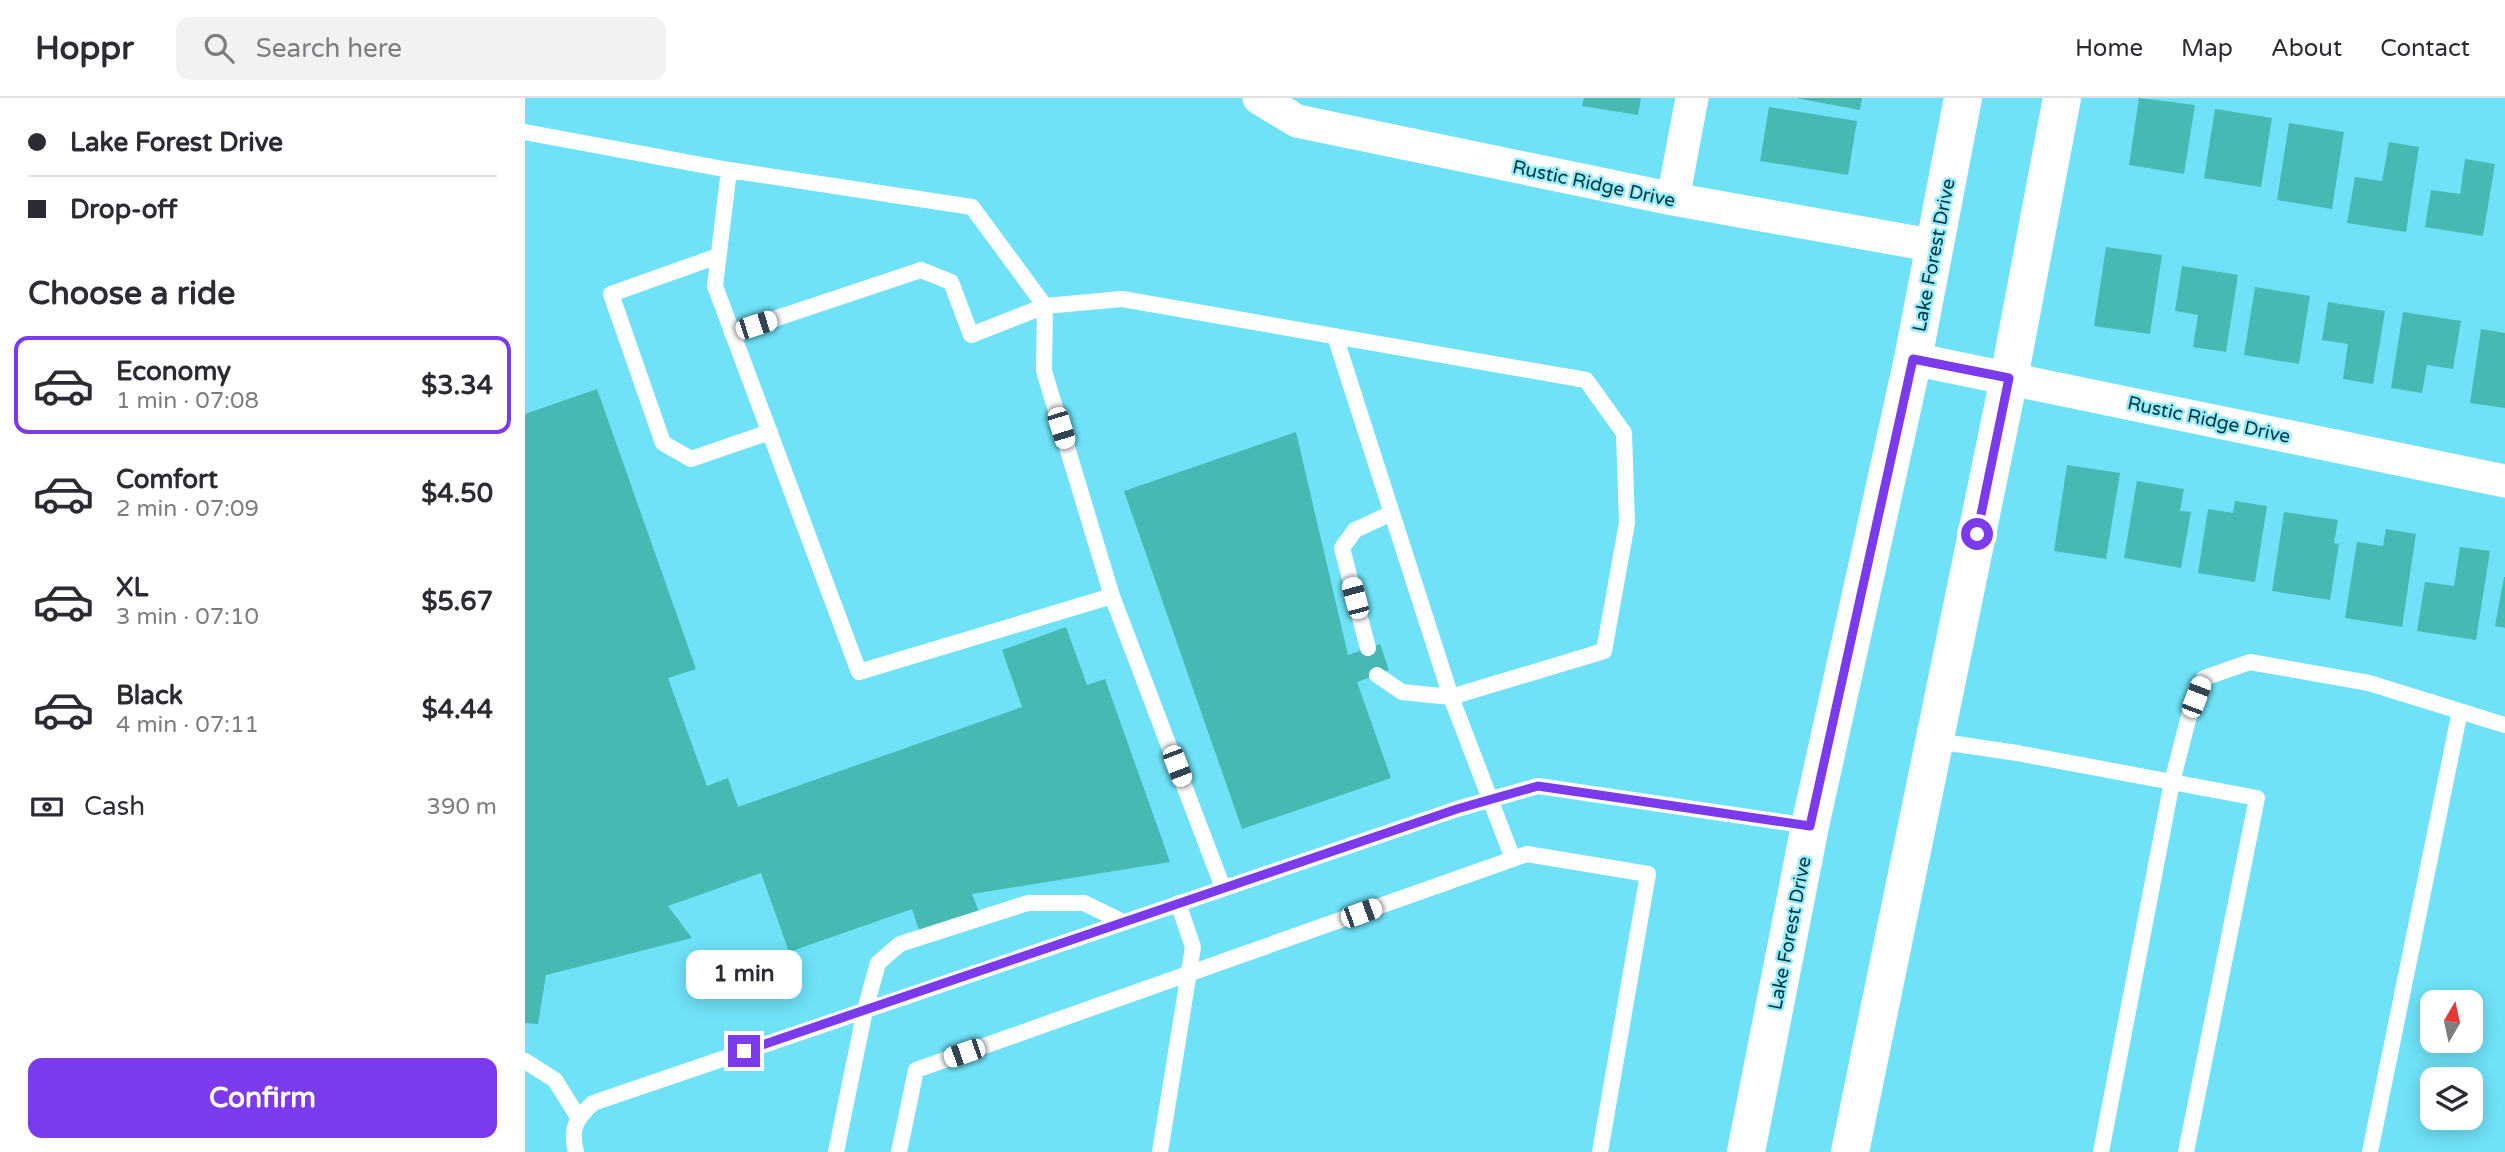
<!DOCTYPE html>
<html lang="en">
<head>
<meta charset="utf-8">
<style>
  :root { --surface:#fff; --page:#f2f2f3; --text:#2b2b33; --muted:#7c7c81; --line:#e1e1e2; --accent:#7c3aed }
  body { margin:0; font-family:"Varela Round",sans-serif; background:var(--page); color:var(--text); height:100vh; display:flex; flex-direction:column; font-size:26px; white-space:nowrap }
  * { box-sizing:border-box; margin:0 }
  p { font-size:23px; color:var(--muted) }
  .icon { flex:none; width:38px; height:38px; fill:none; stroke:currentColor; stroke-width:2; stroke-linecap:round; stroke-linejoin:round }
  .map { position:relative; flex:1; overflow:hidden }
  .details { display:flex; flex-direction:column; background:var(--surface); width:525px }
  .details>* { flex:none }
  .hud { display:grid; align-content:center; height:154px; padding:0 28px; background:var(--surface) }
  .needle { width:46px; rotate:9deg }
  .buttons { position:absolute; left:1895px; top:892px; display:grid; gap:14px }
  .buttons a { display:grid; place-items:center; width:63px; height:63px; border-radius:14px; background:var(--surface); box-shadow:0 4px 18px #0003; font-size:35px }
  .end { position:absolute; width:32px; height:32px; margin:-16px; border:9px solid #7c3aed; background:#fff; box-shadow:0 0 0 4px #fff }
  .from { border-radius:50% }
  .bubble { position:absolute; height:49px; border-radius:14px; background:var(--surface); box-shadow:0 4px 18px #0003; font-size:23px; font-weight:800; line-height:49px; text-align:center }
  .car { position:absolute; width:21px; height:42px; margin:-21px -10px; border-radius:9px; box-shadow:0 0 5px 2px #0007; background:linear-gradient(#fff 24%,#345 0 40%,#fff 0 76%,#345 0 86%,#fff 0) }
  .hud b { display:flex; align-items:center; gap:24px; height:66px; font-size:26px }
  .hud b+b { border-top:2px solid var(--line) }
  .hud i { width:18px; height:18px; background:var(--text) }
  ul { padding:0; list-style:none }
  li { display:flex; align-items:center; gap:21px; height:98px; margin:0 14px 10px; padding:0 14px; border:4px solid transparent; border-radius:14px }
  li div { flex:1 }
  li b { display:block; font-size:26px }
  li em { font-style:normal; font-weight:800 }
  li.selected { border-color:var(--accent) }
  li>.icon { width:63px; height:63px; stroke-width:1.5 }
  h2 { padding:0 28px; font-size:32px; line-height:84px }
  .pay { display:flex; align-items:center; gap:18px; height:77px; padding:0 28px; font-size:26px }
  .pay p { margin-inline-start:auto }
  .action { display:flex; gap:14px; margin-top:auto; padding:14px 28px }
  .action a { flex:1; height:80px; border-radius:14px; background:var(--accent); color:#fff; font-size:28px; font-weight:800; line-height:80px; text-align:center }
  header { display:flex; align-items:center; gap:42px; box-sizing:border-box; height:98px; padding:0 35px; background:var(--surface); border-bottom:2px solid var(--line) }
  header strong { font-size:33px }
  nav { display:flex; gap:38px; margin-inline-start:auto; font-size:24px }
  .search { width:490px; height:63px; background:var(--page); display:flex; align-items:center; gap:18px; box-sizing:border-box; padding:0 24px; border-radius:14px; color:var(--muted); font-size:26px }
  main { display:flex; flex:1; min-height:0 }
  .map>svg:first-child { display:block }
</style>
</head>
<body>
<header>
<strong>Hoppr</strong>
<div class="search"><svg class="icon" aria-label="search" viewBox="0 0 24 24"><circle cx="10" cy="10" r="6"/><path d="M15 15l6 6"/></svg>Search here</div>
<nav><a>Home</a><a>Map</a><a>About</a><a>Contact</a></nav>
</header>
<main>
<section class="details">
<div class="hud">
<b><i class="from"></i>Lake Forest Drive</b>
<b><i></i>Drop-off</b>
</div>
<h2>Choose a ride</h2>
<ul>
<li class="selected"><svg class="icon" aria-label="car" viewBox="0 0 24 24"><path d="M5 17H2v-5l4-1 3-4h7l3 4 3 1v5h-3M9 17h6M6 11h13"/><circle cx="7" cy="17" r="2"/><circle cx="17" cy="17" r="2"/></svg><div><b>Economy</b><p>1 min · 07:08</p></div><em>$3.34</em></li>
<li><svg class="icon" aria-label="car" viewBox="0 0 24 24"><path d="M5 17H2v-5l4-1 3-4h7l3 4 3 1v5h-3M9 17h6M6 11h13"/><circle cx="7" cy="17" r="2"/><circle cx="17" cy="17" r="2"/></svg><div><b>Comfort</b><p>2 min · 07:09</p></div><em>$4.50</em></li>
<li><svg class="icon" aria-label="car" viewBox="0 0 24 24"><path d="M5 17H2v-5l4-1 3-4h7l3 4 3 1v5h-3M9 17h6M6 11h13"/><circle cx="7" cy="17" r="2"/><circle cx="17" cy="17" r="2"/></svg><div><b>XL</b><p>3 min · 07:10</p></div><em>$5.67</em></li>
<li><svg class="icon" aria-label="car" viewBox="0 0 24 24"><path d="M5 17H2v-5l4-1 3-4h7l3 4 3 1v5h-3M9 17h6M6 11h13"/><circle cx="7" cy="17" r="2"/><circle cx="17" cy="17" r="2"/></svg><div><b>Black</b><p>4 min · 07:11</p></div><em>$4.44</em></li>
</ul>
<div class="pay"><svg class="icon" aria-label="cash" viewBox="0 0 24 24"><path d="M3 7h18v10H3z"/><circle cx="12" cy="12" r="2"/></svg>Cash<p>390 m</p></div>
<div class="action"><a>Confirm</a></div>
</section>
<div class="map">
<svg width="1980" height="1054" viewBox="0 0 1980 1054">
  <rect width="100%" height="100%" fill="#6fe2f7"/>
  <!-- building -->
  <path fill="#46b9b3" d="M 1059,0 L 1116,0 L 1113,17 L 1057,8 Z
    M 1271,0 L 1337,0 L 1335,12 Z
    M 1614,0 L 1670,7 L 1659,76 L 1604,67 Z
    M 1244,9 L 1332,23 L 1323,77 L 1235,63 Z
    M 1690,11 L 1747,20 L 1736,89 L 1679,80 Z
    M 1764,25 L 1819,34 L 1807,111 L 1752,102 Z
    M 1864,44 L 1894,49 L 1881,134 L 1822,125 L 1830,79 L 1857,83 Z
    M 1940,61 L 1970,66 L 1958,138 L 1900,129 L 1906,92 L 1935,96 Z
    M 1581,149 L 1637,157 L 1625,236 L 1569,228 Z
    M 1657,168 L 1713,177 L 1701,254 L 1668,249 L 1673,217 L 1650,213 Z
    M 1730,189 L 1785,198 L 1774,266 L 1719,257 Z
    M 1803,204 L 1860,213 L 1848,286 L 1818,281 L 1823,246 L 1797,242 Z
    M 1878,214 L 1936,223 L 1928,271 L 1902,267 L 1897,295 L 1866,290 Z
    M 1956,231 L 1980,235 L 1980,310 L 1945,305 Z
    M 72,291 L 171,571 L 143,580 L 182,688 L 203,680 L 213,709 L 497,609 L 477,552 L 541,529 L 562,587 L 580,581 L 645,764 L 447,796 L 454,814 L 395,835 L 387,811 L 264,854 L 236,775 L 143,808 L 167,840 L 21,877 L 13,926 L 0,925 L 0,316 Z
    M 771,334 L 823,557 L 855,546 L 864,572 L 832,584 L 866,680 L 717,731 L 599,393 Z
    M 1542,367 L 1595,375 L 1581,461 L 1529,453 Z
    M 1612,383 L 1659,391 L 1655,413 L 1666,414 L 1656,470 L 1599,460 Z
    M 1710,403 L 1742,408 L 1730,484 L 1673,475 L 1683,411 L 1708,415 Z
    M 1759,414 L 1813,422 L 1809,445 L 1814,446 L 1805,502 L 1747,493 Z
    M 1861,431 L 1891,436 L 1877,529 L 1820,520 L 1832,444 L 1858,448 Z
    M 1935,449 L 1965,453 L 1951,542 L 1892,533 L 1900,484 L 1929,488 Z
    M 1979,479 L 1980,479 L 1980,530 L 1970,528 Z"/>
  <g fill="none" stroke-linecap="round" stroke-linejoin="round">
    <!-- service -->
    <path stroke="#fff" stroke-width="16" d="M 0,34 L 204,72 L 190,188 L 334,574 L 587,498 L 698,790
      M 204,72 L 447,109 L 520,208 L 597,201 L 1061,282 L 1099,335 L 1102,425 L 1079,553 L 926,599 L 810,238
      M 193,158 L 86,196 L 138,345 L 166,361 L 245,334
      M 207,235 L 396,172 L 426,184 L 446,237 L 520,208 L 519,273 L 587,498
      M 843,550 L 817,450 L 830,432 L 867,415
      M 852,577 L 877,594 L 926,599 L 988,761
      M 1411,643 L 1492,655 L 1647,684 L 1664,618 L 1679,580 L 1725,564 L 1844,585 L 1980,627
      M 0,963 L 30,982 L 53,1019
      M 51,1054 C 45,1030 51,1021 68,1005 L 932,711 L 1013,688 L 1285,728
      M 311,1054 L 340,912 L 353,865 L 375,846 L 503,805 L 559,805 L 598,824
      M 374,1054 L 391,972 L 1002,756 L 1123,776 L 1075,1054
      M 635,1054 L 668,849 L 653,805
      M 1576,1054 L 1647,684 L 1732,700 L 1661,1054
      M 1845,1054 L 1935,613"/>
    <!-- minor -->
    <path stroke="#fff" stroke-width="33" d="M 734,0 L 772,23 L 1148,101 L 1411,148
      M 1148,101 L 1167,0
      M 1388,261 L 1980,383"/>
    <!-- secondary -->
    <path stroke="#fff" stroke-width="38" d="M 1221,1054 L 1285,728 L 1388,261 L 1438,0
      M 1325,1054 L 1484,280 L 1537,0"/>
  </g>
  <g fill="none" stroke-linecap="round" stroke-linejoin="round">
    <!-- route -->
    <path stroke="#7c3aed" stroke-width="9" d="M 219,953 L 932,711 L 1013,688 L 1285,728 L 1388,261 L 1484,280 L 1452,436"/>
  </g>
  <g text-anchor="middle" stroke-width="5" stroke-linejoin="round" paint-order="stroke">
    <!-- street labels -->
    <g font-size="19" fill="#00353d" stroke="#96ecfc">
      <text transform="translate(1069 85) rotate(12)" y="7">Rustic Ridge Drive</text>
      <text transform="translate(1408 157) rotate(-79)" y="7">Lake Forest Drive</text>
      <text transform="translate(1684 321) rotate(12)" y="7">Rustic Ridge Drive</text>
      <text transform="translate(1264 835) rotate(-79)" y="7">Lake Forest Drive</text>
    </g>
  </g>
</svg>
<div class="buttons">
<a><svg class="needle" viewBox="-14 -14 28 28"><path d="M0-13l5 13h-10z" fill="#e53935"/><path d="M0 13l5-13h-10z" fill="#7c7c81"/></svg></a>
<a><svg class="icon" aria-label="layers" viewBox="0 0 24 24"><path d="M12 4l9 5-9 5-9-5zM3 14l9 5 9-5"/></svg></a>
</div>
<i class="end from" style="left:1452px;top:436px"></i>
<i class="end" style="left:219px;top:953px"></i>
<div class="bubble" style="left:161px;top:852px;width:116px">1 min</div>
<i class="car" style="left:231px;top:227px;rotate:72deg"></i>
<i class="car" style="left:536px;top:330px;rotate:163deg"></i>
<i class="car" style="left:830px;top:500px;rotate:345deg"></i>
<i class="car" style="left:1671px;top:599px;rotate:21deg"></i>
<i class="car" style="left:652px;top:668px;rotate:159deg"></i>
<i class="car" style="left:836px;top:815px;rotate:70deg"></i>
<i class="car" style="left:439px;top:955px;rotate:251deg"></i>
</div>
</main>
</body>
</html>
